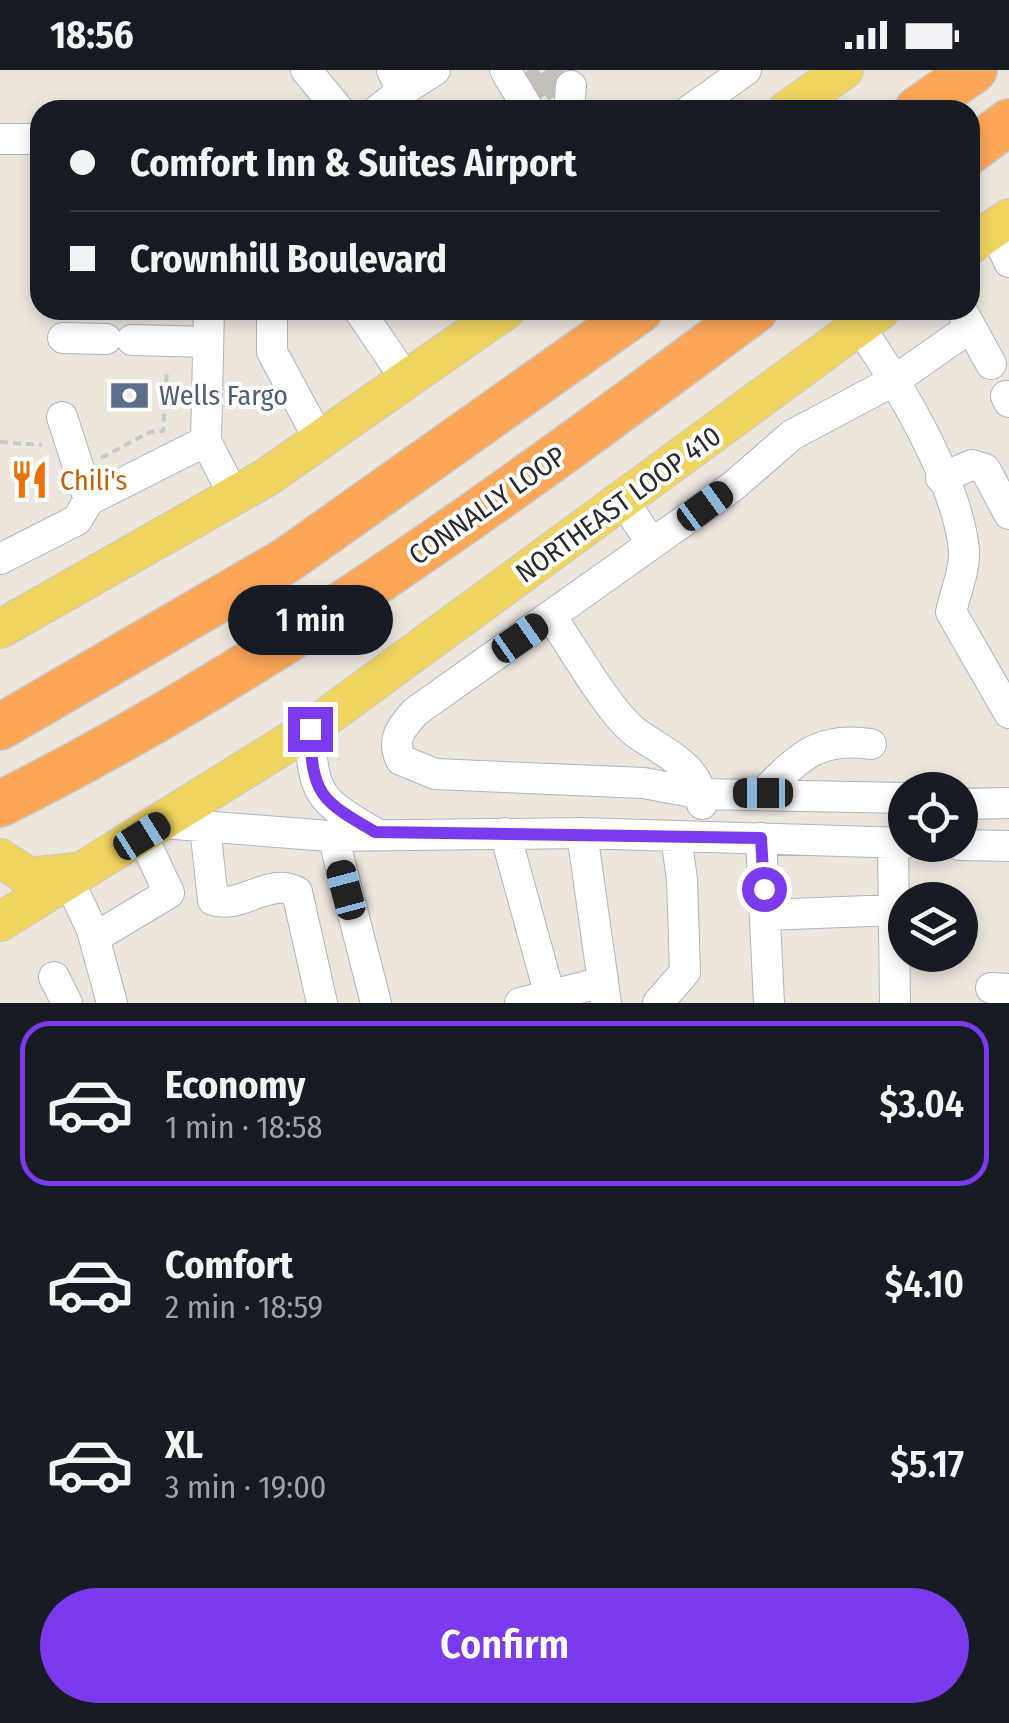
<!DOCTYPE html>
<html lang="en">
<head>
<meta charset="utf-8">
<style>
  :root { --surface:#171b24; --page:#20242c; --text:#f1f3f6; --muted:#9ea1a6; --line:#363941; --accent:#7c3aed }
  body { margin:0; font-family:"Fira Sans Condensed",sans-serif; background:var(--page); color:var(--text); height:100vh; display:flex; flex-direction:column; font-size:38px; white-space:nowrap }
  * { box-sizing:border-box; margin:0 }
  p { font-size:32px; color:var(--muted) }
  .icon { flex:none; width:55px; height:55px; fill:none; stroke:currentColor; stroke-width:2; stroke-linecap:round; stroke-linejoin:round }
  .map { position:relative; height:933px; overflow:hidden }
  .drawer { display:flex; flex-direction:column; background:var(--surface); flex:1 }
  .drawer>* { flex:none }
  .banner { position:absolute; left:30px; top:30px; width:950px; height:220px; border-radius:30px; box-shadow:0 5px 15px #0003; display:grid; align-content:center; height:220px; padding:0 40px; background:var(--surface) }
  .controls { position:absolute; left:888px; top:702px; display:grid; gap:20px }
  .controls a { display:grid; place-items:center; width:90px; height:90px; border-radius:50%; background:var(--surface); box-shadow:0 5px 15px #0003; font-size:50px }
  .end { position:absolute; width:45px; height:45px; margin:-22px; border:12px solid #7c3aed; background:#fff; box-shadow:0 0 0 5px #fff }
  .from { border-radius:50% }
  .bubble { position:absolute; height:70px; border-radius:35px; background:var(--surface); box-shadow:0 5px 15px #0003; font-size:32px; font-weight:600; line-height:70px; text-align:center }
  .car { position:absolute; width:30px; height:60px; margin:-30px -15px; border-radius:12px; box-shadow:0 0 8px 2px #0007; background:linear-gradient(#222 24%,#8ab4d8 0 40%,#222 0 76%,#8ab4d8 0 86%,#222 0) }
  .banner b { display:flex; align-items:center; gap:35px; height:95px; font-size:38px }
  .banner b+b { border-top:2px solid var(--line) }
  .banner i { width:25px; height:25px; background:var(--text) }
  ul { padding:18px 0 0; list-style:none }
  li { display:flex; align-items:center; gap:30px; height:165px; margin:0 20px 15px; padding:0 20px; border:5px solid transparent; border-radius:30px }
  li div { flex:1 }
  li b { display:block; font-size:38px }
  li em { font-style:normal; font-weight:600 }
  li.current { border-color:var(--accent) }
  li>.icon { width:90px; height:90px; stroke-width:1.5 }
  .button { display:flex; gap:20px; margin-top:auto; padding:20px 40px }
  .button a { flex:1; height:115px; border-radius:60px; background:var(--accent); color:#fff; font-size:40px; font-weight:600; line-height:115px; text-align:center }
  .status { display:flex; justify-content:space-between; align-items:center; height:70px; padding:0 50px; background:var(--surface); direction:ltr }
  .status svg { height:28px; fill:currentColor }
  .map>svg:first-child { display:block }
</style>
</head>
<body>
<div class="status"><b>18:56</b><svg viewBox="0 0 49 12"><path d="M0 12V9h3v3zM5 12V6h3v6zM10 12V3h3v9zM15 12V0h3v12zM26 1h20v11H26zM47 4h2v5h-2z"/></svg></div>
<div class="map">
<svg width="1009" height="933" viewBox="0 0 1009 933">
  <rect width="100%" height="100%" fill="#ece6dd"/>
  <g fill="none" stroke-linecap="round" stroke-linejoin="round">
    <!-- minor-tunnel -->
    <path stroke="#c5c1b9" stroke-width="30" stroke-dasharray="30 15" stroke-linecap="butt" d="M 546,0 L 561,22
      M 523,4 L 545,35"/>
    <defs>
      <path id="minor" d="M 306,0 L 339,40
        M 505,0 L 529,40
        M 402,21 L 435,0
        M 378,40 L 402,21 L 392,0
        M 569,40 L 571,16
        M 690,40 L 746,0
        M 0,69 L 40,69
        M 994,158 L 1009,192
        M 272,240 L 272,282 L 320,371
        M 359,240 L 407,311
        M 963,243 L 991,294
        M 859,256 C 898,313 958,412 964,481 C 965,500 955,524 951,542 L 1009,643
        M 63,268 L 106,269
        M 132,270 L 208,272
        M 1006,326 L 1009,332
        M 62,347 L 89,430
        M 206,371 L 209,240
        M 941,408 L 972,395 L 985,399 L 1009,444
        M 623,430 L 652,474
        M 0,489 L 77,450 L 89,430 L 206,371 L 234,426
        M 551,546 C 571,575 609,642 635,662 C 660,681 701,695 702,734
        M 310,659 C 313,726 319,730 375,763
        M 763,723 C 799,688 817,666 871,674
        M 905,728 L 702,724 L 644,713 L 435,704 L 401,690 C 391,669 401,658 415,642 L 732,417 L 792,365 L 895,310 L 971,257
        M 960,734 L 1009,733
        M 162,753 L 329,766 L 582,763 L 905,773
        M 205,757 L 213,830 C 240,840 271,806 297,822 L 322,933
        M 505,763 L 550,926
        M 582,763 L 606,933
        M 333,766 L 376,933
        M 761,768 L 769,933
        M 893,773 L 895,933
        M 960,775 L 1009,776
        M 69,811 L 92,860 L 112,933
        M 765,845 L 894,840
        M 94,868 L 169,823 L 142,765
        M 54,907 L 67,933
        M 991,918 L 1009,919
        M 520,933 L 603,912
        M 658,933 L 685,902 L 682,810 L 676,766"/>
      <path id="major" d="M 787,40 L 844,0
        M 970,175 L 1009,148
        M 0,559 L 267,407 L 506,240
        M 0,788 L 29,807 L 76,802
        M 0,852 L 310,659 L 881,240"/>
      <path id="highway" d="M 917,40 L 974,0
        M 970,81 L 1009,52
        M 0,657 L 287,490 L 640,240
        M 0,734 C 270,599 514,419 755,240"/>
    </defs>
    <!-- minor casing -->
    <use href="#minor" stroke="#b1b3be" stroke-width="32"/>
    <!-- major casing -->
    <use href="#major" stroke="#c8c8c8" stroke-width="40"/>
    <!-- highway casing -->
    <use href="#highway" stroke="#c8c8c8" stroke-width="48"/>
    <!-- path -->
    <path stroke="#c8c8c8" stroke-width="4" stroke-dasharray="8 5" stroke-linecap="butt" d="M 0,372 L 42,375
      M 101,388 L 150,362 L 163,361 L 167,301"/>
    <!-- minor -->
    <use href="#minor" stroke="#fff" stroke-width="30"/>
    <!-- major -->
    <use href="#major" stroke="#efd45f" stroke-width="38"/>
    <!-- highway -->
    <use href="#highway" stroke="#fca658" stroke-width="45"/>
  </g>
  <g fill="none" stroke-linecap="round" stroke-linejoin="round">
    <!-- route -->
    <path stroke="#7c3aed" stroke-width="12" d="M 310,659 C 312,725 320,730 375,762 L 761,768 L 764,819"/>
  </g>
  <!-- icons -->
  <defs>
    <symbol id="bank-bare" viewBox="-9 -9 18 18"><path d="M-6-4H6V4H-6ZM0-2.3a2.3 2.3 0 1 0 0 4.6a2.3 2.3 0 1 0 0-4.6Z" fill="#5c6f8a" stroke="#fff" stroke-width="2.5" paint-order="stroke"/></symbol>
    <symbol id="restaurant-bare" viewBox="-9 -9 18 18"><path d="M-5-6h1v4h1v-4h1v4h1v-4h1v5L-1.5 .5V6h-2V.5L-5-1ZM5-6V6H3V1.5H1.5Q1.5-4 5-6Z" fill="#e8710a" stroke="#fff" stroke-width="2.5" paint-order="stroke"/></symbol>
  </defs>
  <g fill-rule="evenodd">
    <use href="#bank-bare" x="102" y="298" width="55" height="55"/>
    <use href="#restaurant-bare" x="2" y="382" width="55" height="55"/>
  </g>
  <g text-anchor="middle" stroke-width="8" stroke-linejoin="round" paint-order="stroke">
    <!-- service labels -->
    <g font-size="28" fill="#4e5e75" stroke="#fff" text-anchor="start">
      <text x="159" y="335">Wells Fargo</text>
    </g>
    <!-- food labels -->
    <g font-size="28" fill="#c56008" stroke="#fff" text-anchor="start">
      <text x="60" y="420">Chili's</text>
    </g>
    <!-- street labels -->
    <g font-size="28" fill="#2b2b2b" stroke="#fff">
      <text transform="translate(618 434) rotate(-36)" y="10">NORTHEAST LOOP 410</text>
      <text transform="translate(487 435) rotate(-35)" y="10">CONNALLY LOOP</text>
    </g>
  </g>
</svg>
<div class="controls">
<a><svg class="icon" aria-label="locate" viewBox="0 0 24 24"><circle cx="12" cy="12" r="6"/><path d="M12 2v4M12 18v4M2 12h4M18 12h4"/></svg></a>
<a><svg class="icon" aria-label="layers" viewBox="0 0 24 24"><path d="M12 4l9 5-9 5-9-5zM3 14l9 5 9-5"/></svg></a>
</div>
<i class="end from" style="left:764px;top:819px"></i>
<i class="end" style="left:310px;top:659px"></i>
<div class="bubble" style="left:228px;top:515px;width:165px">1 min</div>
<i class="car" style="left:705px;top:436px;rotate:54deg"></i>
<i class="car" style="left:520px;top:568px;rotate:55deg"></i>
<i class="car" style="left:763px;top:723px;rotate:270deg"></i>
<i class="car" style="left:142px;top:766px;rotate:58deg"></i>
<i class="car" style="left:346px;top:820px;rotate:345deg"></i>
<div class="banner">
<b><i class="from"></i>Comfort Inn &amp; Suites Airport</b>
<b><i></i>Crownhill Boulevard</b>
</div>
</div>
<section class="drawer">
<ul>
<li class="current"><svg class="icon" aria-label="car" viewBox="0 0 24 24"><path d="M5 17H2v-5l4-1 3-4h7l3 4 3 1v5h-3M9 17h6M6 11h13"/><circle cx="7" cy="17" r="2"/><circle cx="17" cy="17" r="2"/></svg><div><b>Economy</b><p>1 min · 18:58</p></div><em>$3.04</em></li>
<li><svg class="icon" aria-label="car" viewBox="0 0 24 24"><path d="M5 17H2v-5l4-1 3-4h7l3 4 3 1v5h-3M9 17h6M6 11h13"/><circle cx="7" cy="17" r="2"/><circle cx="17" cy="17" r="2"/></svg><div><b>Comfort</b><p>2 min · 18:59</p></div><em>$4.10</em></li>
<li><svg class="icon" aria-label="car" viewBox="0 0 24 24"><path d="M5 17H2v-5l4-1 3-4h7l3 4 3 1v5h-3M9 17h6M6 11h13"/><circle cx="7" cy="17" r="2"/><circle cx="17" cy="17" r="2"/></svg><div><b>XL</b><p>3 min · 19:00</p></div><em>$5.17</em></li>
</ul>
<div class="button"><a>Confirm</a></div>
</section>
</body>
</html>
